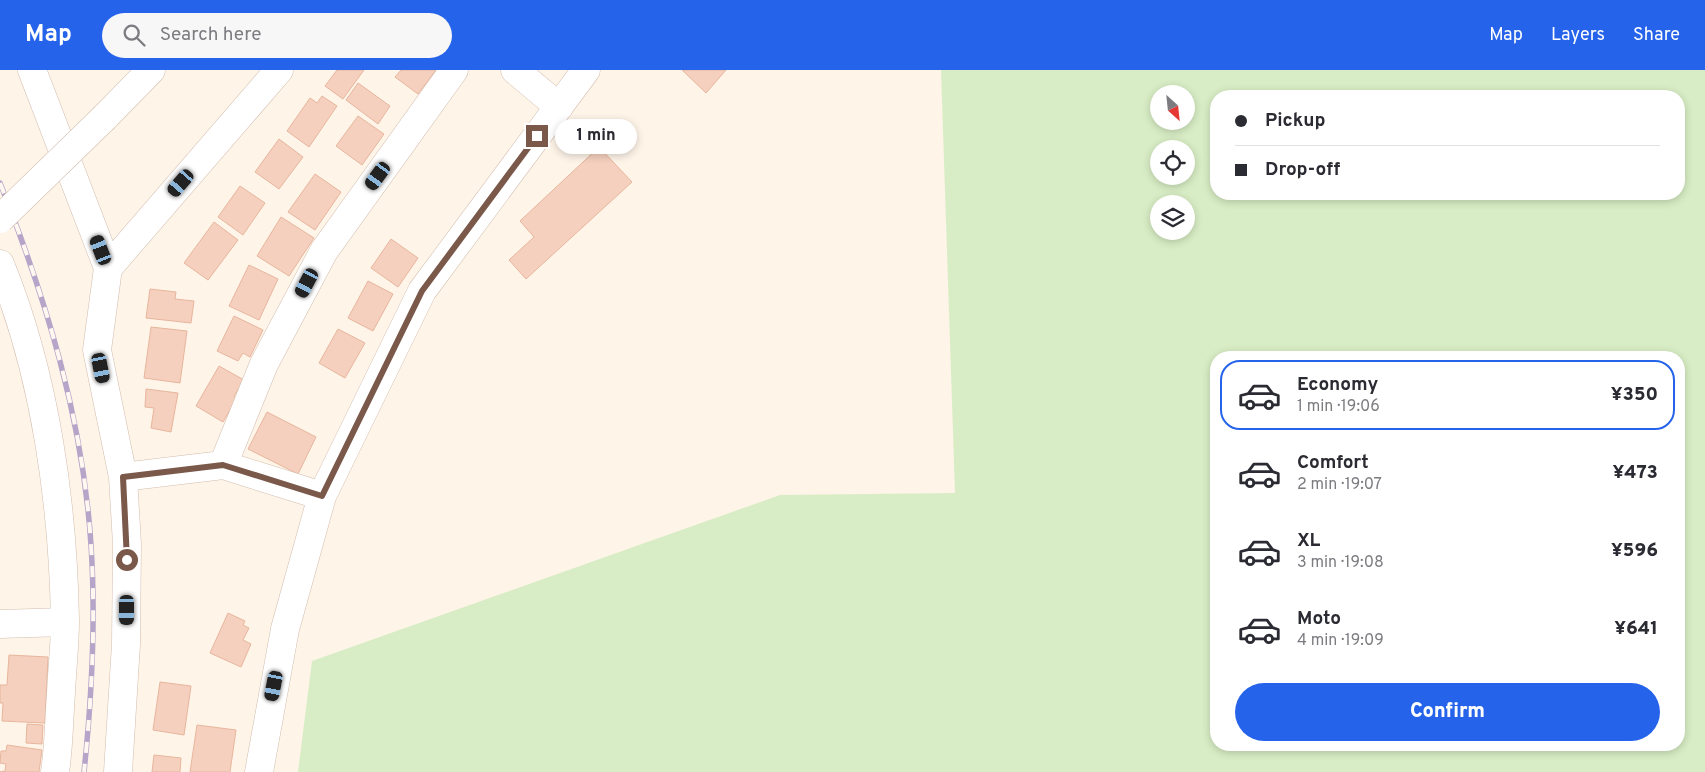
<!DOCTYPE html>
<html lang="en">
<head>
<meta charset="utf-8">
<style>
  :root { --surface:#fff; --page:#f7f7f7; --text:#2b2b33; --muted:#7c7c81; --line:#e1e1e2; --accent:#2563eb }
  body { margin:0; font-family:Overpass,sans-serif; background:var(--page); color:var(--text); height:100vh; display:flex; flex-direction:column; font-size:19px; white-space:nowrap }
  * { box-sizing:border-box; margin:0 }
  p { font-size:16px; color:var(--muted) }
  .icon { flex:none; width:28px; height:28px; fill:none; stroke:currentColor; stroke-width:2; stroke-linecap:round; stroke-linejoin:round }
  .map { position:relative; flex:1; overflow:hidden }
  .sheet { position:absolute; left:1210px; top:281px; width:475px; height:400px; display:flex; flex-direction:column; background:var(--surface); border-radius:20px; box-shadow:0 2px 8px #0003 }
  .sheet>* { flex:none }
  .hud { position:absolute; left:1210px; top:20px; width:475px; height:110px; border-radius:20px; box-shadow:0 2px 8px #0003; display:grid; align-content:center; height:110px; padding:0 25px; background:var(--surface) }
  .needle { width:32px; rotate:153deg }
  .controls { position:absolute; left:1150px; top:15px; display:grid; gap:10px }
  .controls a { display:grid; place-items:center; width:45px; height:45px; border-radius:50%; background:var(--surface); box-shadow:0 2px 8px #0003; font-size:25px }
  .end { position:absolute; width:22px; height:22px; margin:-11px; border:6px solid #7a584a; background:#fff; box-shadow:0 0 0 2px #fff }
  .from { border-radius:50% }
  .bubble { position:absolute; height:35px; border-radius:18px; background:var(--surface); box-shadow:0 2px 8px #0003; font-size:16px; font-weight:800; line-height:35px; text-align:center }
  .car { position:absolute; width:15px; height:30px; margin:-15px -8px; border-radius:6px; box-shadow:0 0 4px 1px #0007; background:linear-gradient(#222 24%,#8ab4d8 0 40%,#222 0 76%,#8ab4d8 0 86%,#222 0) }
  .hud b { display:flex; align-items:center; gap:18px; height:48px; font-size:19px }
  .hud b+b { border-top:1px solid var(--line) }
  .hud i { width:12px; height:12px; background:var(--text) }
  ul { padding:9px 0 0; list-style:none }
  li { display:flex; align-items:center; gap:15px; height:70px; margin:0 10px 8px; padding:0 15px; border:2px solid transparent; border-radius:20px }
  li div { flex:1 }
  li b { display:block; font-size:19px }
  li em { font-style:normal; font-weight:800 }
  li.selected { border-color:var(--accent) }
  li>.icon { width:45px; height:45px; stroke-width:1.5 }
  .primary-button { display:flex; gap:10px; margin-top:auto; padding:10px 25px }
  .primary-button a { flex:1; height:58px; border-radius:30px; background:var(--accent); color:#fff; font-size:20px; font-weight:800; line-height:58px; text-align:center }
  header { display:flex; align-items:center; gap:30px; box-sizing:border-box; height:70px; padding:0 25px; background:var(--accent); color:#fff }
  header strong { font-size:24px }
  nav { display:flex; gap:28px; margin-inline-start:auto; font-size:18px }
  .search { width:350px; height:45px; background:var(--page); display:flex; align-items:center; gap:12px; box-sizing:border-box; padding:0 18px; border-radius:28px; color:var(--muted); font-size:19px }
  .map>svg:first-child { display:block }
</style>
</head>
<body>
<header>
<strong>Map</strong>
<div class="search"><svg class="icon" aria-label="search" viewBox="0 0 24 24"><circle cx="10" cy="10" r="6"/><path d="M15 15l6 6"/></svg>Search here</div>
<nav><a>Map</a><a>Layers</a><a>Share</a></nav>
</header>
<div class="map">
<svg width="1705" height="702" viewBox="0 0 1705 702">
  <rect width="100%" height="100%" fill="#fef4e8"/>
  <!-- green -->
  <path fill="#d8edc5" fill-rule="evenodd" d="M 941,0 L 1705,0 L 1705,702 L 298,702 L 312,591 L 780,425 L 955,423 ZM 1159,24 L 1186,24 L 1186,51 L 1159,51 ZM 1216,26 L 1679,26 L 1679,124 L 1216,124 ZM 1159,79 L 1186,79 L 1186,106 L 1159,106 ZM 1159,134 L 1186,134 L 1186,161 L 1159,161 ZM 1216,288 L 1679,288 L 1679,675 L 1216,675 Z"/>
  <!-- building -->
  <path fill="#f5d0be" stroke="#e8b59d" d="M 337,0 L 364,0 L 343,29 L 325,16 Z
    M 401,0 L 436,0 L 418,24 L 395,7 Z
    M 682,0 L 726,0 L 706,23 Z
    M 358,13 L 390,36 L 378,54 L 346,30 Z
    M 322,26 L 337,36 L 309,77 L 287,61 L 310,28 L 317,33 Z
    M 358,46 L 384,64 L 362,95 L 336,76 Z
    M 279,69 L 303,87 L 279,119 L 255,102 Z
    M 599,77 L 632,112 L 526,209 L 509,190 L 534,167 L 520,151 Z
    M 315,104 L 341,122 L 315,160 L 288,142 Z
    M 240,116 L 265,133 L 243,165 L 218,147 Z
    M 281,147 L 314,168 L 289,206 L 257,186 Z
    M 214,152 L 238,170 L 208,210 L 184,193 Z
    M 391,169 L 418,188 L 398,217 L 371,198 Z
    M 249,195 L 278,209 L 259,250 L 229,236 Z
    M 368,211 L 393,224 L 373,261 L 348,248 Z
    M 150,219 L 176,222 L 175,229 L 194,231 L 191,253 L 146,248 Z
    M 234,246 L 263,260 L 250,287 L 243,283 L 238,291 L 217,281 Z
    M 151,257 L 187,261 L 180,313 L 144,308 Z
    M 338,259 L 365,273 L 345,308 L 319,293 Z
    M 219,296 L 244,310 L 234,326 L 237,328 L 223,352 L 196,336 Z
    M 146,319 L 178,323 L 171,362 L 151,358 L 154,338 L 145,337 Z
    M 267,342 L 316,367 L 298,404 L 248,379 Z
    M 228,543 L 245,551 L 243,555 L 249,558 L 243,570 L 251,574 L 241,597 L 210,583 Z
    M 9,585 L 48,587 L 45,653 L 2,651 L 3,633 L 0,633 L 0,615 L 7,615 Z
    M 160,612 L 191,616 L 184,665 L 153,660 Z
    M 27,654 L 43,655 L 42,674 L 26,673 Z
    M 197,655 L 236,660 L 230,702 L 190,702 Z
    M 7,675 L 42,680 L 39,702 L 0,702 L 5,701 L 6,694 L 0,693 L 1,681 L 6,681 Z
    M 154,685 L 181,688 L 180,702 L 152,702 Z"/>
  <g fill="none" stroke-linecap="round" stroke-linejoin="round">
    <defs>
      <path id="minor" d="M 32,0 L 108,198 L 97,280 L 123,407 L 127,474 L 126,574 L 118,702
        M 515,0 L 559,37
        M 105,47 L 151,0
        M 0,194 C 45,304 63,432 65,551 C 65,574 62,599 61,623 C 59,649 59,676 55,702
        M 108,198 L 279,0
        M 223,395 L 264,294 L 324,181 L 454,0
        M 123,407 L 223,395 L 322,426
        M 0,554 L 65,552
        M 259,702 L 285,559 L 322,426 L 422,221 L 586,0"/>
    </defs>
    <!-- minor casing -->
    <use href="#minor" stroke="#d3bdaf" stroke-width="29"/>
    <!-- minor -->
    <use href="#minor" stroke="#fff" stroke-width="28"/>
    <defs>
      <path id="rail" d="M 0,113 C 46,229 83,349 91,475 C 96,551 92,626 84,702"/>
    </defs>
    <!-- rail casing -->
    <use href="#rail" stroke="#b6a5c9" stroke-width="5.5"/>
    <!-- rail -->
    <use href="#rail" stroke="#fff8f0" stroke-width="4" stroke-dasharray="11" stroke-linecap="butt"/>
    <defs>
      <path id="minor-bridge" d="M 0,149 L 105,47"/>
    </defs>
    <!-- minor-bridge casing -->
    <use href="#minor-bridge" stroke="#d3bdaf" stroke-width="29" stroke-linecap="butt"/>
    <!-- minor-bridge -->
    <use href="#minor-bridge" stroke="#fff" stroke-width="28"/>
  </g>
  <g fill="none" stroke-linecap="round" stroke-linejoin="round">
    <!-- route -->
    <path stroke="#7a584a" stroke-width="6" d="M 127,490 L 123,407 L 223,395 L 322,426 L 422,221 L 537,66"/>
  </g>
</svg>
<div class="controls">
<a><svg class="needle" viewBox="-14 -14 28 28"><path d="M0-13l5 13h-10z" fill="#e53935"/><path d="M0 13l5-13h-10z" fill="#7c7c81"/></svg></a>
<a><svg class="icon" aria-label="locate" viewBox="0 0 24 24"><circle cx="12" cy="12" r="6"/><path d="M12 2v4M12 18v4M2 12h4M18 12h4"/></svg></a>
<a><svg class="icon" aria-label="layers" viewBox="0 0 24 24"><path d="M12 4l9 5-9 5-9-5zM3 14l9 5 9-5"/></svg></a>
</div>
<i class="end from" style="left:127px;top:490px"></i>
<i class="end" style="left:537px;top:66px"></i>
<div class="bubble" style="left:555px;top:49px;width:82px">1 min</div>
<i class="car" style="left:378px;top:106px;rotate:216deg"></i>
<i class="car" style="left:181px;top:113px;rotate:221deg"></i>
<i class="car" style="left:101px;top:180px;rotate:339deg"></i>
<i class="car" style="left:307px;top:213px;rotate:208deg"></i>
<i class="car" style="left:101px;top:298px;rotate:169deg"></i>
<i class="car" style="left:127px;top:540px;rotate:180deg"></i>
<i class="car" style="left:274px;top:616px;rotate:191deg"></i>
<div class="hud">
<b><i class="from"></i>Pickup</b>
<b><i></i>Drop-off</b>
</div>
<section class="sheet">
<ul>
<li class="selected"><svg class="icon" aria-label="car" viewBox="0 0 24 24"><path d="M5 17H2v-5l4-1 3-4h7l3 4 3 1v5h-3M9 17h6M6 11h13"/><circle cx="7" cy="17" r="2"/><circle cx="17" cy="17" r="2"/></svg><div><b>Economy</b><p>1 min · 19:06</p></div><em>¥350</em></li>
<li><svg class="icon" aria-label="car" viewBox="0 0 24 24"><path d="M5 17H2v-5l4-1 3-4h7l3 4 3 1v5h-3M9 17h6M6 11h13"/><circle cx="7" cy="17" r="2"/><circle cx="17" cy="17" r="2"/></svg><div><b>Comfort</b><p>2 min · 19:07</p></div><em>¥473</em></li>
<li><svg class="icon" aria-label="car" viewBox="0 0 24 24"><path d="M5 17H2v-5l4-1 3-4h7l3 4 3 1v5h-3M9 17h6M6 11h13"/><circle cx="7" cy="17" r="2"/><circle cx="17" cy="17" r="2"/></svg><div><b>XL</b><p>3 min · 19:08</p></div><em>¥596</em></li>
<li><svg class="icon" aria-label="car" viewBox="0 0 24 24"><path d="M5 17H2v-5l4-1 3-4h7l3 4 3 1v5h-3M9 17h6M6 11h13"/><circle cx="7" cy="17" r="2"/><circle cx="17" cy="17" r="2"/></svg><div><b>Moto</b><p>4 min · 19:09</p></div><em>¥641</em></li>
</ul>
<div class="primary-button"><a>Confirm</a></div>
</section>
</div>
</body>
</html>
